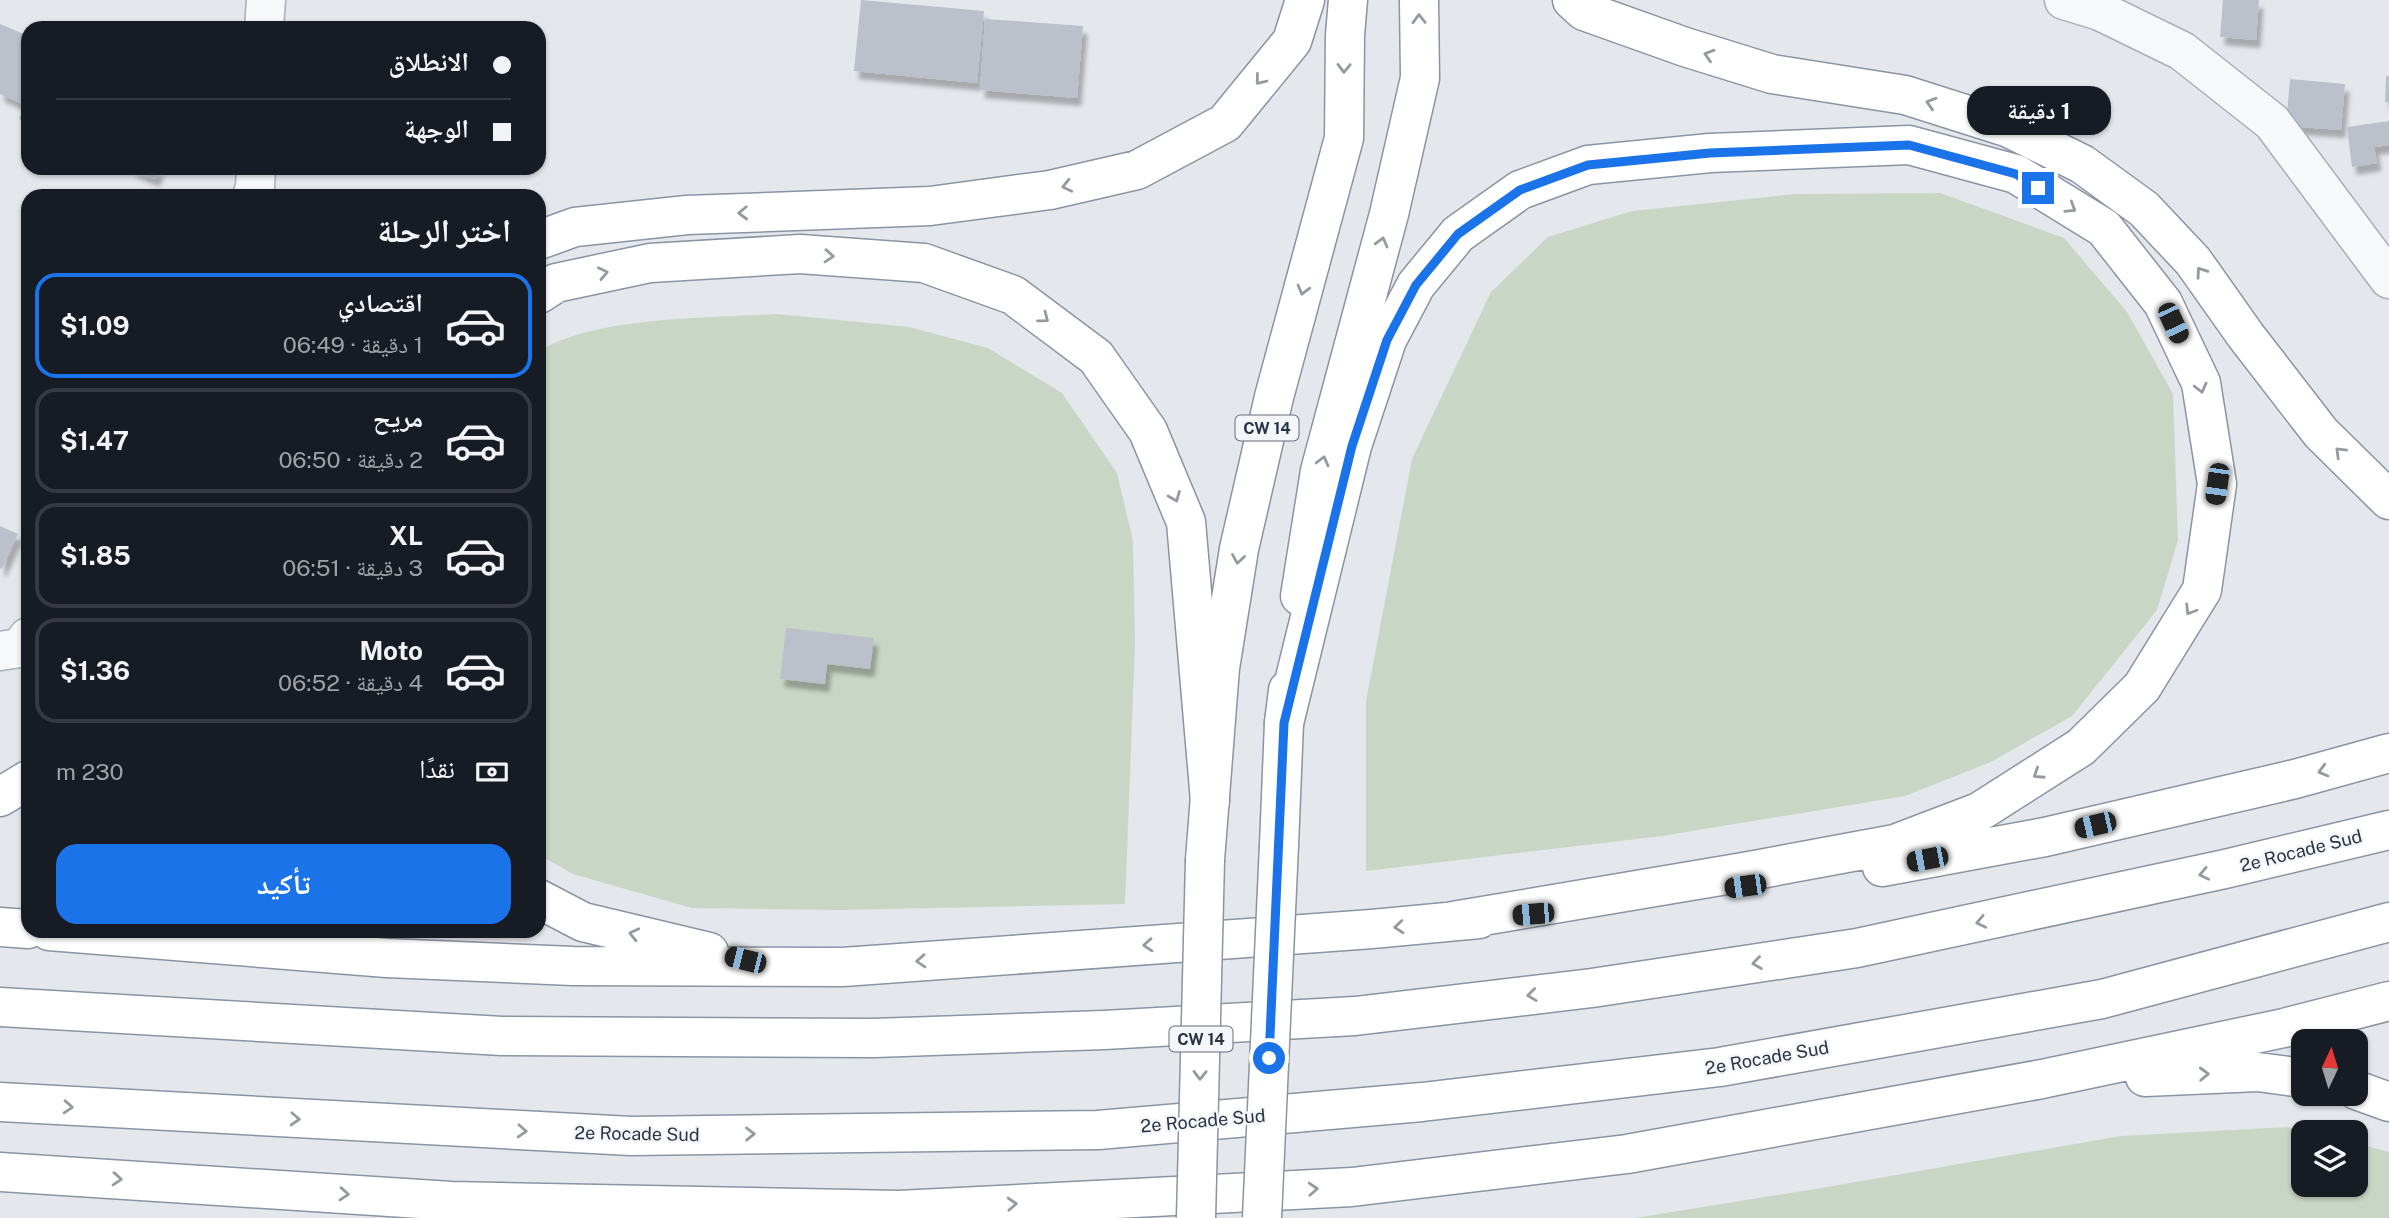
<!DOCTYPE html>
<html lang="ar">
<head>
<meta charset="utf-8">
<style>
  :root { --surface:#171b24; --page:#242831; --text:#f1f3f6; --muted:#9ea1a6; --line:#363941; --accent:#1a73e8 }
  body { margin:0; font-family:"Public Sans","Noto Naskh Arabic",sans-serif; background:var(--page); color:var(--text); direction:rtl; height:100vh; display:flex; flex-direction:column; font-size:26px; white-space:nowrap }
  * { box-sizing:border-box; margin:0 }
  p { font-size:23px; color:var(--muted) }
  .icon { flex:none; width:38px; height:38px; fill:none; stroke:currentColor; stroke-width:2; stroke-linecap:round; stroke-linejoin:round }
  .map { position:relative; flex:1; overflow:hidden; direction:ltr }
  .panel { position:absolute; left:21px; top:189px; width:525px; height:749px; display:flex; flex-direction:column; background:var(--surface); border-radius:21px; box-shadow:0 2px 5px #0004; direction:rtl }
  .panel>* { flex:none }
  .hud { position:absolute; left:21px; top:21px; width:525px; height:154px; border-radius:21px; box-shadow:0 2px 5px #0004; direction:rtl; display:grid; align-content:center; height:154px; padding:0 35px; background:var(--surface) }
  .needle { width:46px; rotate:4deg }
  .tools { position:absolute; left:2291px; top:1029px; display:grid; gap:14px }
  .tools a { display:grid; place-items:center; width:77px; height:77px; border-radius:14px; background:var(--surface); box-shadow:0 2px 5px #0004; font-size:35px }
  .end { position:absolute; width:32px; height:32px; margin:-16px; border:9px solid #1a73e8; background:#fff; box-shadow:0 0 0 4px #fff }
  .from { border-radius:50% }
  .bubble { position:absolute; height:49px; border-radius:21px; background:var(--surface); box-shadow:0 2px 5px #0004; font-size:23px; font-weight:700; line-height:49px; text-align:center; direction:rtl }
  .car { position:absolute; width:21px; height:42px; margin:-21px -10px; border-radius:9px; box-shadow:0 0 5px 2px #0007; background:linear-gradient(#222 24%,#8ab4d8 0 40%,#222 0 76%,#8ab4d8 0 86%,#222 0) }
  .hud b { display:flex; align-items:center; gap:24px; height:66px; font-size:26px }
  .hud b+b { border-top:2px solid var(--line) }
  .hud i { width:18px; height:18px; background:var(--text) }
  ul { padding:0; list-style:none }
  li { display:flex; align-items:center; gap:21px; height:105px; margin:0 14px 10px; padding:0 21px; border:4px solid var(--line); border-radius:21px }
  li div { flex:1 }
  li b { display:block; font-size:26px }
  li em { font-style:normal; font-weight:700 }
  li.current { border-color:var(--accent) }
  li>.icon { width:63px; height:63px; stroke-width:1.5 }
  h2 { padding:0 35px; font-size:32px; line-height:84px }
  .pay { display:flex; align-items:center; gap:18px; height:77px; padding:0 35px; font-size:26px }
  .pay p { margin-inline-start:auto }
  .cta { display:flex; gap:14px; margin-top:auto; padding:14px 35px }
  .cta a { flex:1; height:80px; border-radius:21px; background:var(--accent); color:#fff; font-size:28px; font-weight:700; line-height:80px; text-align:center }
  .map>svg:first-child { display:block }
</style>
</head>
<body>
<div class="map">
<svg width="2389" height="1218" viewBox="0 0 2389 1218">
  <defs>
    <filter id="shadow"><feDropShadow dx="4.5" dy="8" stdDeviation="2" flood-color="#0004"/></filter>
  </defs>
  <rect width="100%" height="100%" fill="#e4e7ec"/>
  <!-- green -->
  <path fill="#c9d6c5" d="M 1940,193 L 2064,238 L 2127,312 L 2173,394 L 2178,540 L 2157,610 L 2072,716 L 1991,762 L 1905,796 L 1662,836 L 1366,871 L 1366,701 L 1412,459 L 1491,292 L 1548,237 L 1632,211 L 1796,194 Z
    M 777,314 L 909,327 L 988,348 L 1062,393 L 1117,473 L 1133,541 L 1135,643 L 1125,904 L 839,910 L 692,908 L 573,874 L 539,855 L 539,351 C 597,316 709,318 777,314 Z
    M 2287,1127 L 2309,1132 L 2303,1132 L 2303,1185 L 2356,1185 L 2356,1143 L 2389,1152 L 2389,1218 L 1635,1218 L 1833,1186 L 2121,1136 Z"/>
  <!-- building -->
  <path fill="#bbc0ca" filter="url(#shadow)" d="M 861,0 L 984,11 L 977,83 L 854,71 Z
    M 2223,0 L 2259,0 L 2256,40 L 2220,37 Z
    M 985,19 L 1083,26 L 1077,98 L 980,90 Z
    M 0,24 L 28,36 L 28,123 L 19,119 L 25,105 L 0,94 Z
    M 2386,76 L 2389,76 L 2389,102 L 2385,102 Z
    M 2290,79 L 2345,84 L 2341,130 L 2286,126 Z
    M 2389,121 L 2389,145 L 2374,147 L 2377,163 L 2352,167 L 2347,127 Z
    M 128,168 L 160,168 L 155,179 Z
    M 0,526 L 18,534 L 2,569 L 0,568 Z
    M 786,628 L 874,638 L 870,669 L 827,664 L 825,684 L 780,679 Z"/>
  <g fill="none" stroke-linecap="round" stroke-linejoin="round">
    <defs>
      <path id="minor" d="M 2064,0 L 2100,11 L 2182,51 L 2272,122 L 2389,279
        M 264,28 L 266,0
        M 252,196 L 255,188 L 256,168
        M 0,651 L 20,648 L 28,637"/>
      <path id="trunk" d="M 1300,596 L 1320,471 L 1389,214 L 1420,78 L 1419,0
        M 1279,845 L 1284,723 L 1288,690
        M 1205,860 L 1220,668 L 1239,549 L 1274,397 L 1344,138 L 1345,35 L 1348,0"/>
      <path id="motorway" d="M 1572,0 L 1584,11 L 1685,47 L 1772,74 L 1905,95 L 2009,128 L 2082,164 L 2144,209 L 2193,261 L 2246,336 L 2321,433 L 2389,500
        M 539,240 L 575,227 L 687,215 L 930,206 L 1050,190 L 1137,170 L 1225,123 L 1292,41 L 1305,0
        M 539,294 L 556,283 L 650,263 L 800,254 L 924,263 L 1013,295 L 1096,357 L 1148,431 L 1186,522 L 1210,801
        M 1284,723 L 1352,446 L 1387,340 L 1416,285 L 1458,234 L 1520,190 L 1588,165 L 1710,153 L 1909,145 L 2016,174 L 2104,228 L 2163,303 L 2201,383 L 2217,484 L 2202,590 L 2142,687 L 2081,747 L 1979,812 L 1895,844 L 1744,872 L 1453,921
        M 0,797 L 28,780
        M 1882,867 L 2045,837 L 2295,779 L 2389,753
        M 539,899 L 583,922 L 709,952
        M 0,927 L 28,929
        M 49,931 L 387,958 L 573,966 L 843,967 L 1372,929 L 1479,919
        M 0,1007 L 502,1036 L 874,1038 L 1104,1030 L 1355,1016 L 1592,988 L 1857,948 L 2225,869 L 2389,830
        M 2145,1077 L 2258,1072 L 2303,1078
        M 2356,1090 L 2389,1102
        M 0,1102 L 631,1136 L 1098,1130 L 1422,1102 L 1720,1067 L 2102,999 L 2389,922
        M 0,1172 L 451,1201 L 899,1210 L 1352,1187 L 1627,1154 L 2042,1079 L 2284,1028 L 2389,1001"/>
    </defs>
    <!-- minor casing -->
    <use href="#minor" stroke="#a9aeb7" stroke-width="41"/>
    <!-- trunk casing -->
    <use href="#trunk" stroke="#8b94a3" stroke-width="41"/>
    <!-- motorway casing -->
    <use href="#motorway" stroke="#8b94a3" stroke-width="41"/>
    <!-- minor -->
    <use href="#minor" stroke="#f7f8fa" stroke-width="38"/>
    <!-- trunk -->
    <use href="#trunk" stroke="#fff" stroke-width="38"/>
    <!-- motorway -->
    <use href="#motorway" stroke="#fff" stroke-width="38"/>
    <defs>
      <path id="trunk-bridge" d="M 1196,1218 L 1205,860
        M 1262,1218 L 1279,845"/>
    </defs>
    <!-- trunk-bridge casing -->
    <use href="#trunk-bridge" stroke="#8b94a3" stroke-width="41" stroke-linecap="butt"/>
    <!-- trunk-bridge -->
    <use href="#trunk-bridge" stroke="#fff" stroke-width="38"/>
  </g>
  <!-- one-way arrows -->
  <defs><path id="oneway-chevron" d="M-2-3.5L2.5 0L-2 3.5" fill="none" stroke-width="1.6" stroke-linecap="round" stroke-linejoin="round" transform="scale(1.75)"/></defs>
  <g stroke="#959aa2">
    <use href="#oneway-chevron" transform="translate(1419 19) rotate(-91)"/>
    <use href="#oneway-chevron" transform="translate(1709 55) rotate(-163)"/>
    <use href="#oneway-chevron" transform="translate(1344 68) rotate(91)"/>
    <use href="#oneway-chevron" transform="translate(1260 80) rotate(129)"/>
    <use href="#oneway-chevron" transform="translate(1931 103) rotate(-163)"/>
    <use href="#oneway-chevron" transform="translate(1067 186) rotate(167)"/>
    <use href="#oneway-chevron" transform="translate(2071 208) rotate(32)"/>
    <use href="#oneway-chevron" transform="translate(743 213) rotate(178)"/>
    <use href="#oneway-chevron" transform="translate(1382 242) rotate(-75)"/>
    <use href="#oneway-chevron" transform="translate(829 256) rotate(4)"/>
    <use href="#oneway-chevron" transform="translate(2201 272) rotate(-125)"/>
    <use href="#oneway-chevron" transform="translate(603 273) rotate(-12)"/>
    <use href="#oneway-chevron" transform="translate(1303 290) rotate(105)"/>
    <use href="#oneway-chevron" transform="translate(1044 318) rotate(37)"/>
    <use href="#oneway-chevron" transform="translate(2201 388) rotate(76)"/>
    <use href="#oneway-chevron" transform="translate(2340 452) rotate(-136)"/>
    <use href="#oneway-chevron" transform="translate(1323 461) rotate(-76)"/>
    <use href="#oneway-chevron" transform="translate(1175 497) rotate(68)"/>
    <use href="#oneway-chevron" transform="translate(1238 559) rotate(99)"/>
    <use href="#oneway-chevron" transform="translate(2190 610) rotate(122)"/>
    <use href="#oneway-chevron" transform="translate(2323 771) rotate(165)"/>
    <use href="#oneway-chevron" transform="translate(2038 774) rotate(147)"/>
    <use href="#oneway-chevron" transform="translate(2204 874) rotate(168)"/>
    <use href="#oneway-chevron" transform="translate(1981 922) rotate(168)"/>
    <use href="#oneway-chevron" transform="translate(1399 927) rotate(175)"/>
    <use href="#oneway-chevron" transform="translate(634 934) rotate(-167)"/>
    <use href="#oneway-chevron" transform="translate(1148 945) rotate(176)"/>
    <use href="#oneway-chevron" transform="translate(921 961) rotate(176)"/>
    <use href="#oneway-chevron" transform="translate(1757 963) rotate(172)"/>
    <use href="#oneway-chevron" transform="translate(1532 995) rotate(173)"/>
    <use href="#oneway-chevron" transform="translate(2204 1074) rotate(-2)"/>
    <use href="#oneway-chevron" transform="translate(1200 1075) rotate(91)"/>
    <use href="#oneway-chevron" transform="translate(68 1107) rotate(4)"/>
    <use href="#oneway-chevron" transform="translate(295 1119) rotate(3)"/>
    <use href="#oneway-chevron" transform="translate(522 1131) rotate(3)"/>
    <use href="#oneway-chevron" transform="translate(750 1134) rotate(-1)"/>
    <use href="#oneway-chevron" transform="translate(117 1179) rotate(4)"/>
    <use href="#oneway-chevron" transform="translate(1313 1189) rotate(-3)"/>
    <use href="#oneway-chevron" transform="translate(344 1194) rotate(4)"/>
    <use href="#oneway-chevron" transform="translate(1012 1204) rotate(-3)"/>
  </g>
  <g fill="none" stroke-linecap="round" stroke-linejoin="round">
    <!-- route -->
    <path stroke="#1a73e8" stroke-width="9" d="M 1269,1058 L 1284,723 L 1352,446 L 1387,340 L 1416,285 L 1458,234 L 1520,190 L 1588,165 L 1710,153 L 1909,145 L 2016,174 L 2038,188"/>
  </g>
  <g text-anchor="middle" stroke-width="5" stroke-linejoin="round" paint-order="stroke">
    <!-- shield labels -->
    <g fill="#f4f6f9" stroke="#676e7b" stroke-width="2">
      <rect x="1235.5" y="415.5" width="63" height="25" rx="5"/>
      <rect x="1169.5" y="1026.5" width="63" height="25" rx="5"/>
    </g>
    <g font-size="16" font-weight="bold" fill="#2b3445">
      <text x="1267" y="434">CW 14</text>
      <text x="1201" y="1045">CW 14</text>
    </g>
    <!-- street labels -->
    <g font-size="18" fill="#2b3445" stroke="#f4f6f9">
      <text transform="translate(2301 851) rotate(-14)" y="6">2e Rocade Sud</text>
      <text transform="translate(1767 1058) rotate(-10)" y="6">2e Rocade Sud</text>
      <text transform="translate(1203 1121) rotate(-5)" y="6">2e Rocade Sud</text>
      <text transform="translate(637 1134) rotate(1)" y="6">2e Rocade Sud</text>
    </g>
  </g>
</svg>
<div class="tools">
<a><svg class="needle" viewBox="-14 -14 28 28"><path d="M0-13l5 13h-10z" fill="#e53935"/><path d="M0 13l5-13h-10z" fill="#9ea1a6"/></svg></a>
<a><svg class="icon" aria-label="layers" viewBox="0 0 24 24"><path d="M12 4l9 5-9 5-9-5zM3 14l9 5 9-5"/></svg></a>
</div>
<i class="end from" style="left:1269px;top:1058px"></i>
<i class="end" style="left:2038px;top:188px"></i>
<div class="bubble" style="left:1967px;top:86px;width:144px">1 دقيقة</div>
<i class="car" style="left:2173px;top:323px;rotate:155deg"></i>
<i class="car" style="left:2217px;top:484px;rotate:188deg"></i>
<i class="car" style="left:2095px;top:825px;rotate:257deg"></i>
<i class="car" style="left:1927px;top:859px;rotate:259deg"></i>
<i class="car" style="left:1745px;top:886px;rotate:262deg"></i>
<i class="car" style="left:1533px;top:914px;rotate:265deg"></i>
<i class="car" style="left:745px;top:960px;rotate:284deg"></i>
<div class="hud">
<b><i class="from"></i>الانطلاق</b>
<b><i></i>الوجهة</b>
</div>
<section class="panel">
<h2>اختر الرحلة</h2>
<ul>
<li class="current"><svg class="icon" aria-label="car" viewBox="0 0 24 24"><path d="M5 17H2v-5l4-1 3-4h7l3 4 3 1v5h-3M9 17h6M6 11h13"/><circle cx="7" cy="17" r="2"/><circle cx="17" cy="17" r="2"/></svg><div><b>اقتصادي</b><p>1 دقيقة · 06:49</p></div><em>$1.09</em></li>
<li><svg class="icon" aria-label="car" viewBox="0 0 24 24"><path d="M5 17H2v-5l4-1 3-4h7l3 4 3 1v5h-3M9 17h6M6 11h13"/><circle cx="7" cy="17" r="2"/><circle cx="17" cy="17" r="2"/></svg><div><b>مريح</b><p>2 دقيقة · 06:50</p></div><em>$1.47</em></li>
<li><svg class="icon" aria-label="car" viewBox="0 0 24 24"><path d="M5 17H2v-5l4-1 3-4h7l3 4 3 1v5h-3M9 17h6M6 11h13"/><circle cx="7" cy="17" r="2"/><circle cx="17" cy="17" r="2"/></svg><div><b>XL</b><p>3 دقيقة · 06:51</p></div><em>$1.85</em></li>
<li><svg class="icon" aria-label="car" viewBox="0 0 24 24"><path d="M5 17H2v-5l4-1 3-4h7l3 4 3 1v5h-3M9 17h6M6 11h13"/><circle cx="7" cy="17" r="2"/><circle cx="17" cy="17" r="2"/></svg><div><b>Moto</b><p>4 دقيقة · 06:52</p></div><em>$1.36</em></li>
</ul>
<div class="pay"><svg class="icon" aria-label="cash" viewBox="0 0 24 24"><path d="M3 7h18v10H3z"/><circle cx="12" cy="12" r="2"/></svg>نقدًا<p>230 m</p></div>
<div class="cta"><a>تأكيد</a></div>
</section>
</div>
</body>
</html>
